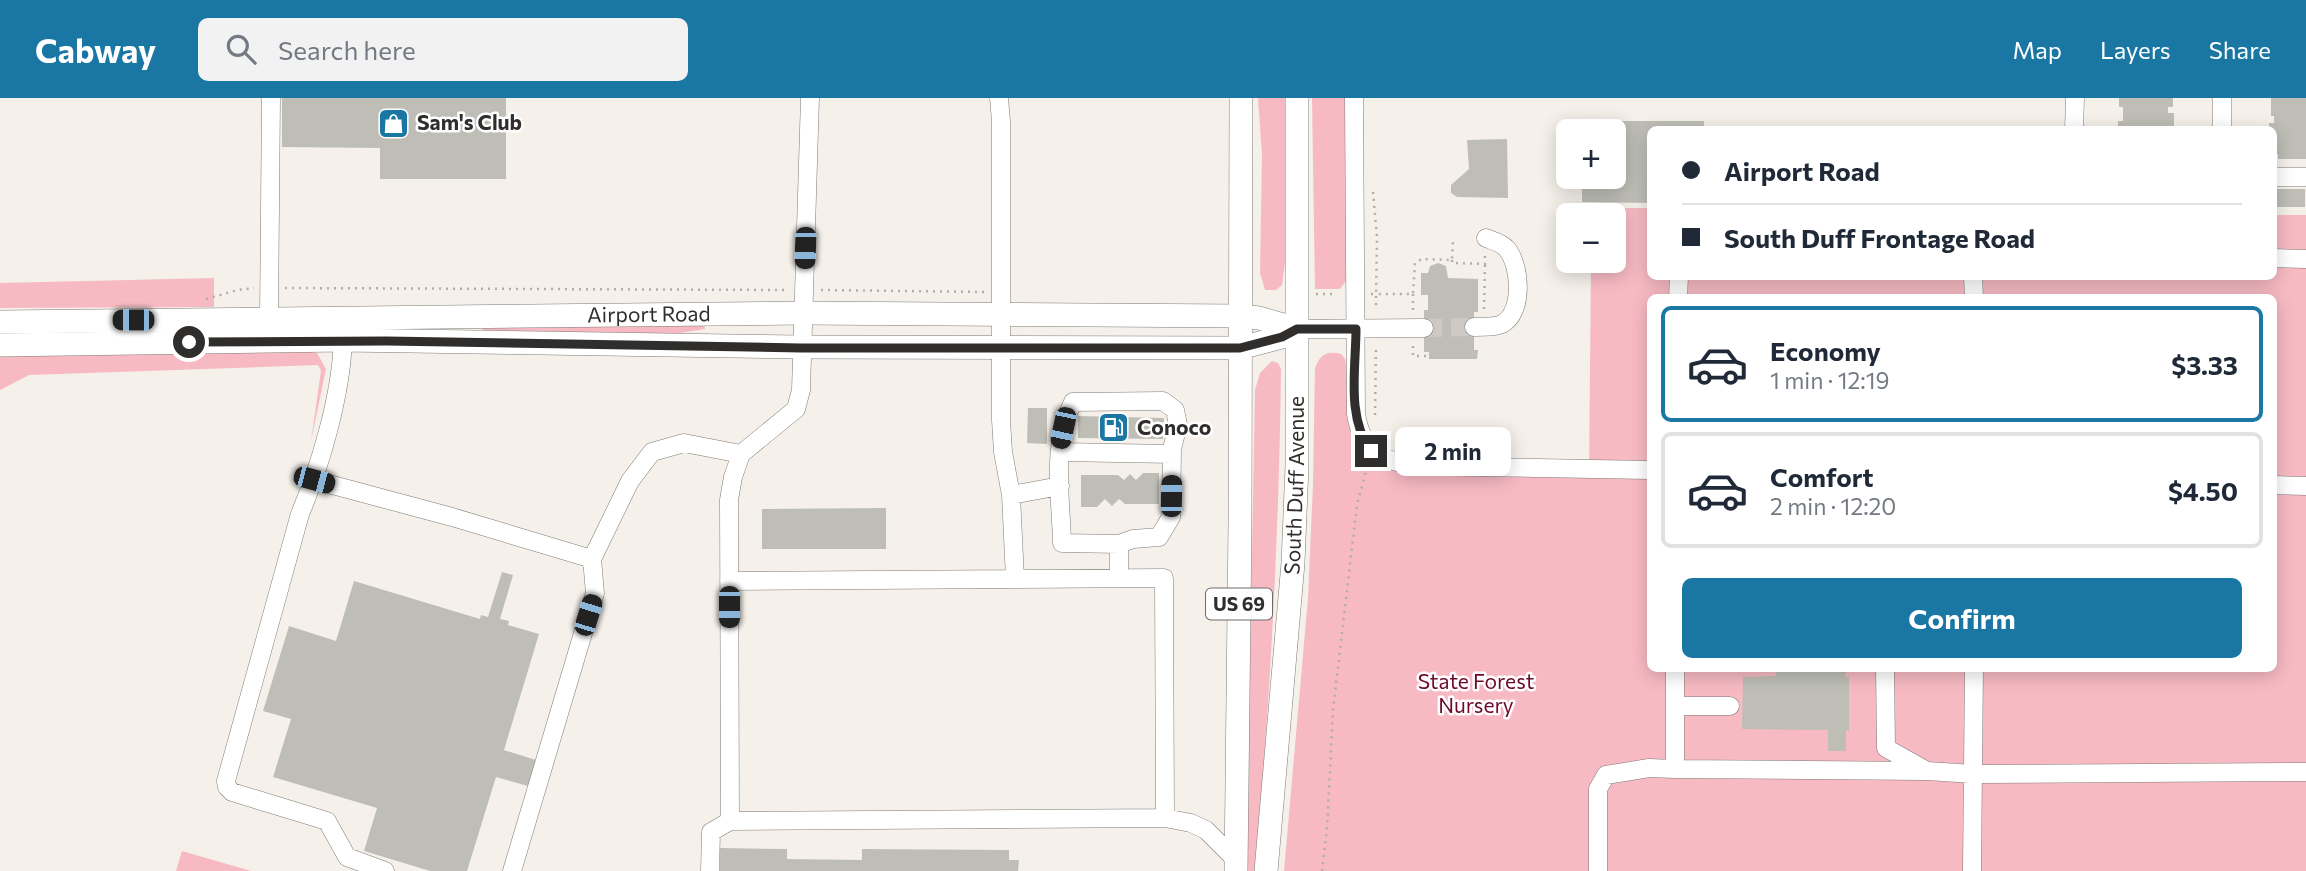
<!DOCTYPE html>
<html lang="en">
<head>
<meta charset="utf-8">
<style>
  :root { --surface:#fff; --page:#f2f2f3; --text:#1f2937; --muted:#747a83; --line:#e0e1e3; --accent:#1a77a4 }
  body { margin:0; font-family:Commissioner,sans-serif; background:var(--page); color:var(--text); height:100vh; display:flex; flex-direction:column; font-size:26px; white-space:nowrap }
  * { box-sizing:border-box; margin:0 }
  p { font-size:23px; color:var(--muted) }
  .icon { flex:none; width:38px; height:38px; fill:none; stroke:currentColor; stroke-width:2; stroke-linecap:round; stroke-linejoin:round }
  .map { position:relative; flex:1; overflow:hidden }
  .side { position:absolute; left:1647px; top:196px; width:630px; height:378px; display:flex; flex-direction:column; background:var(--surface); border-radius:10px; box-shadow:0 4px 18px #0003 }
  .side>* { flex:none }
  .top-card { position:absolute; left:1647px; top:28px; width:630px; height:154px; border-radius:10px; box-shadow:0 4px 18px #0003; display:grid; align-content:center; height:154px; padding:0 35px; background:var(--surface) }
  .tools { position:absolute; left:1556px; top:21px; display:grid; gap:14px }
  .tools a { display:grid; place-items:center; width:70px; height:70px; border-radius:10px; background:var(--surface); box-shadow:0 4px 18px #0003; font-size:35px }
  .end { position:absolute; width:32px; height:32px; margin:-16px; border:9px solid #302e2c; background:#fff; box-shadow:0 0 0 4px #fff }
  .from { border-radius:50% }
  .bubble { position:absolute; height:49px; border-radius:10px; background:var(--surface); box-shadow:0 4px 18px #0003; font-size:23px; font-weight:700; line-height:49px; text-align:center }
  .car { position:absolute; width:21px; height:42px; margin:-21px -10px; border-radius:9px; box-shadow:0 0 5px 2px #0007; background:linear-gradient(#222 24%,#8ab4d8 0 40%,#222 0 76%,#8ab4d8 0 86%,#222 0) }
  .top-card b { display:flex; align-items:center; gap:24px; height:66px; font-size:26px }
  .top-card b+b { border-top:2px solid var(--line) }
  .top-card i { width:18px; height:18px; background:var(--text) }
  ul { padding:12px 0 0; list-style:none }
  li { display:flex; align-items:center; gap:21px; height:116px; margin:0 14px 10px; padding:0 21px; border:4px solid var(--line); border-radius:10px }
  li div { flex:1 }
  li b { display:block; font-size:26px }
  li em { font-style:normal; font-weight:700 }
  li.current { border-color:var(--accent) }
  li>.icon { width:63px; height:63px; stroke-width:1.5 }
  .cta { display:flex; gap:14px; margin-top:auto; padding:14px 35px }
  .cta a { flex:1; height:80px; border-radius:10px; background:var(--accent); color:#fff; font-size:28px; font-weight:700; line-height:80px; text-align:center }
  header { display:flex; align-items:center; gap:42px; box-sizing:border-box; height:98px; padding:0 35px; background:var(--accent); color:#fff }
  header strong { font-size:33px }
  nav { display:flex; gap:38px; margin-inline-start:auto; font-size:24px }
  .search { width:490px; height:63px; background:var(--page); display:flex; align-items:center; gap:18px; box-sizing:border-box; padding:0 24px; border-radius:10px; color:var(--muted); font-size:26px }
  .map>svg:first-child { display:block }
</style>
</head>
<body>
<header>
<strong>Cabway</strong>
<div class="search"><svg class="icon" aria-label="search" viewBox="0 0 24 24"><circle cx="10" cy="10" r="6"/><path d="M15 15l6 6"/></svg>Search here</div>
<nav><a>Map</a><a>Layers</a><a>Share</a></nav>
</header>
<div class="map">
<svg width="2306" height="773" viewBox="0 0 2306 773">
  <rect width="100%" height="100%" fill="#f5f0ea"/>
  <!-- green -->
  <path fill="#f7bac3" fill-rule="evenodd" d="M 1258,0 L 1286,0 L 1285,165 L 1282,187 L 1276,192 L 1265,192 L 1260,175 L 1262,57 Z
    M 1312,0 L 1345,0 L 1347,182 L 1340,191 L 1315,191 Z
    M 1592,110 L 1650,110 L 1650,178 L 2273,178 L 2273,117 L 2306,117 L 2306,773 L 1284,773 L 1308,500 L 1313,386 L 1315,270 C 1320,257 1326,252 1341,256 L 1345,261 C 1356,310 1330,351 1393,372 L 1589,379 L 1591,163 L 1614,163 L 1614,117 L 1592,117 ZM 1650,200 L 2273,200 L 2273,570 L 1650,570 Z
    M 214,180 L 214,209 L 0,210 L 0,185 Z
    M 704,226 L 705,231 L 661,238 L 482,234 L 483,229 Z
    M 301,252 L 317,255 L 326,271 L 311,343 L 321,273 L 318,267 L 29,277 L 0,292 L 0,257 Z
    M 1272,263 L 1278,265 L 1281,271 C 1279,439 1270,606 1255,773 L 1246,773 L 1255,292 L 1260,275 Z
    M 182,753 L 251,773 L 176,773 Z"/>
  <!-- building -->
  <path fill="#bebeb7" d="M 282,0 L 506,0 L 506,81 L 380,81 L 380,50 L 282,49 Z
    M 2119,0 L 2173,0 L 2173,9 L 2168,9 L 2168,15 L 2174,15 L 2174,32 L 2118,32 L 2118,23 L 2123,23 L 2123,9 L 2119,9 Z
    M 2271,0 L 2306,0 L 2306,61 L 2278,61 L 2278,56 L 2273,56 L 2273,32 L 2269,32 L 2269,25 L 2274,25 L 2274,18 L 2271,18 Z
    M 1582,23 L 1704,23 L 1704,32 L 1650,32 L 1650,105 L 1582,104 L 1582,79 L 1614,79 L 1614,33 L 1582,33 Z
    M 1507,41 L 1508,100 L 1457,99 L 1451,95 L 1451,87 L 1469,71 L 1467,42 Z
    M 2273,91 L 2305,91 L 2305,109 L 2273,109 Z
    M 1438,165 L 1446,168 L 1448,180 L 1478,181 L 1478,214 L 1474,214 L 1474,252 L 1478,252 L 1477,261 L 1429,261 L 1429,254 L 1424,254 L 1424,212 L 1428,212 L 1428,197 L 1421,197 L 1421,175 L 1428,175 L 1430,168 Z
    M 1028,310 L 1047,310 L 1047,346 L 1027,345 Z
    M 1078,318 L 1164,320 L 1163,341 L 1078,340 Z
    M 1143,375 L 1159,375 L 1159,406 L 1125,406 L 1119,401 L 1112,408 L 1105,401 L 1097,409 L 1081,409 L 1081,377 L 1118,377 L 1124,382 L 1130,376 L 1136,382 Z
    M 886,410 L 886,451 L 762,451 L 762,411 Z
    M 502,474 L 513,477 L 500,521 L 509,523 L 508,527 L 539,536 L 504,652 L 536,662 L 528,688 L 496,679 L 467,773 L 430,773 L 364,753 L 377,710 L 273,679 L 291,621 L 263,613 L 289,528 L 336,543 L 354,483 L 480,521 L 481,517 L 488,519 Z
    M 1776,570 L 1846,570 L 1845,579 L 1849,579 L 1849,633 L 1846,632 L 1846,653 L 1828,653 L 1828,632 L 1742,631 L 1743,579 L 1776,578 Z
    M 720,750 L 787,751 L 787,761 L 862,762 L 862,751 L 1009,752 L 1009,762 L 1019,762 L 1018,773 L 720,773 Z"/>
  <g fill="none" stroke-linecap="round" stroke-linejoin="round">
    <!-- minor-tunnel -->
    <path stroke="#cec9c4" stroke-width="18" stroke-dasharray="18 9" stroke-linecap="butt" d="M 1424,230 L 1474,229"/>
    <defs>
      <path id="minor" d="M 810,0 L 801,292 L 796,311 L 741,356 L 733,379 L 729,402 L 730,723 L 1165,720 L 1191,725 L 1206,732 L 1236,762
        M 999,0 L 1001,23 L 1001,322 L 1003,354 L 1011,397 L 1015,481
        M 1354,0 L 1356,316 C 1363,357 1382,363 1421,368 L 1650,372
        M 2222,0 L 2222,32
        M 2074,32 L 2075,0
        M 2273,79 L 2306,79
        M 2273,160 L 2306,161
        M 1973,178 L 1974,200
        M 1678,200 L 1679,178
        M 269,220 L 271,0
        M 1474,229 C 1483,228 1494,230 1502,226 C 1524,215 1521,166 1506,150 C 1500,144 1493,143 1486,140
        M 1297,231 L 1424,230
        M 343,242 C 341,297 321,366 300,416 L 226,683 L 227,689 L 232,694 L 327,723 L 347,759 L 385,773
        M 1060,354 L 1172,356
        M 314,382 L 452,419 L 592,461 L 630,383 L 652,354 L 684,345 L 741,356
        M 2273,387 L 2306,388
        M 1011,397 L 1060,388
        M 1119,480 L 1119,446 L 1133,441 L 1159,439 L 1171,419 L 1172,351 L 1178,327 L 1175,312 L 1163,303 L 1073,304 C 1051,345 1061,399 1062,445 L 1119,446
        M 729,483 L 1164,480 L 1165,720
        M 1675,570 L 1675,671 L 1925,673
        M 1885,570 L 1886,650 L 1927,673 L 1974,676 L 2306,674
        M 1675,608 L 1730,608
        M 512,773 L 595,495 L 592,461
        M 710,773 L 711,734 L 730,723
        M 1598,773 L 1598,691 L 1606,677 L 1649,670 L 1675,671
        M 1972,773 L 1974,570"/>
      <g id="major">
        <path id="s1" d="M 0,224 L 802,215 L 1241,218 L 1259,220 L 1297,231"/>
        <path d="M 0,247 L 343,242 L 801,249 L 1240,250 L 1282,239 L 1297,231"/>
        <path d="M 1236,773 L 1240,426 L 1241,0"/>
        <path id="s2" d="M 1266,773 L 1293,465 L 1297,368 L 1297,0"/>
      </g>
    </defs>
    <!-- minor casing -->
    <use href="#minor" stroke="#7f7b75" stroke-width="19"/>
    <!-- major casing -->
    <use href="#major" stroke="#7f7b75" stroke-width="24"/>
    <!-- path -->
    <path stroke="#b1ada8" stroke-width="2.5" stroke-dasharray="2 5" stroke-linecap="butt" d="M 1373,94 L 1377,139 L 1376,196 L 1413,196 L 1415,165 L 1422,161 L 1452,162 L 1453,140
      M 1452,162 L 1452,165 L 1485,166 L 1485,156
      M 285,190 L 786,192
      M 821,192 L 985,194
      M 1316,196 L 1337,196
      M 1371,196 L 1376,196 L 1376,212
      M 1413,196 L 1413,213
      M 206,201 L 238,192 L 254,190
      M 1484,211 L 1485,166
      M 1413,248 L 1413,258 L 1426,258
      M 1375,317 L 1376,247
      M 1322,773 L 1327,731 L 1333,612 L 1357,407 L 1367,369"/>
    <!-- minor -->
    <use href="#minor" stroke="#fff" stroke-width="18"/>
    <!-- major -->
    <use href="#major" stroke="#fff" stroke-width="23"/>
  </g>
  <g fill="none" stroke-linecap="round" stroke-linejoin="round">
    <!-- route -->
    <path stroke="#302e2c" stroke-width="9" d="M 189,244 L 387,243 L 801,250 L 1240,250 L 1282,239 L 1297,231 L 1356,231 C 1356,270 1346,319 1371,353"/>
  </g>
  <!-- icons -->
  <defs>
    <symbol id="shop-square" viewBox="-11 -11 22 22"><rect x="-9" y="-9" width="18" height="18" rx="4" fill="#1a77a4" stroke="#fefefe"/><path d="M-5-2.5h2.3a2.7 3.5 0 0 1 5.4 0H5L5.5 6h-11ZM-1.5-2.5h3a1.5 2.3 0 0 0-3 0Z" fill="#fff"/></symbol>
    <symbol id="fuel-square" viewBox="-11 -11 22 22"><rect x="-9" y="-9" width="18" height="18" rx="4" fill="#1a77a4" stroke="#fefefe"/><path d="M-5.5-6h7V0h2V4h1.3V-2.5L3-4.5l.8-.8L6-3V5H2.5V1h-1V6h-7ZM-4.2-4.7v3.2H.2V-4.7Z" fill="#fff"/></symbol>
  </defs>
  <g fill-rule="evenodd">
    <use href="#shop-square" x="376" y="8" width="35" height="35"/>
    <use href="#fuel-square" x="1096" y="312" width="35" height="35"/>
  </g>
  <g text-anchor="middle" stroke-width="5" stroke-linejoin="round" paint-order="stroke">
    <!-- shield labels -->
    <rect fill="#fefefe" stroke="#6e6c6b" stroke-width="2" x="1206" y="490.5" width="66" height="31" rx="5"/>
    <g font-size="19" font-weight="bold" fill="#302e2c">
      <text x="1239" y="513">US 69</text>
    </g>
    <!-- poi labels -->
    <g font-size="21" font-weight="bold" fill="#302e2c" stroke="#fefefe" text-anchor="start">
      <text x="417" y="32">Sam's Club</text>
      <text x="1137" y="337">Conoco</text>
    </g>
    <!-- street labels -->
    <g font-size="21" fill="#302e2c" stroke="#fefefe">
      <text dy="7" stroke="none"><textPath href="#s1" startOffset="649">Airport Road</textPath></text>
      <text dy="7" stroke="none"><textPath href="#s2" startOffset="387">South Duff Avenue</textPath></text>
    </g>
    <!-- park labels -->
    <g font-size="21" fill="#6d0a2c" stroke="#fefefe">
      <text x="1476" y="591">State Forest<tspan x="1476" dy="24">Nursery</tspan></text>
    </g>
  </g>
</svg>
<div class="tools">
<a>+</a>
<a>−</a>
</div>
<i class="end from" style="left:189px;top:244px"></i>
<i class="end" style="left:1371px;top:353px"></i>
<div class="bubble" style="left:1395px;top:329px;width:116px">2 min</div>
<i class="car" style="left:805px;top:150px;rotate:182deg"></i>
<i class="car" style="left:133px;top:222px;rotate:270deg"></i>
<i class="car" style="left:1063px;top:330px;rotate:192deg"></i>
<i class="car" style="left:314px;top:382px;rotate:105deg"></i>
<i class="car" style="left:1171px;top:398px;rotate:1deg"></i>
<i class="car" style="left:729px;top:509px;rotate:180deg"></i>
<i class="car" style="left:588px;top:517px;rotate:17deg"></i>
<div class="top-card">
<b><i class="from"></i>Airport Road</b>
<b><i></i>South Duff Frontage Road</b>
</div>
<section class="side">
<ul>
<li class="current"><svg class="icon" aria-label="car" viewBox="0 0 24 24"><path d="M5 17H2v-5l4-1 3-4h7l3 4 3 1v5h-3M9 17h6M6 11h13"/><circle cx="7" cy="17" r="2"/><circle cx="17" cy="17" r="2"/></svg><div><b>Economy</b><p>1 min · 12:19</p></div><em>$3.33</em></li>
<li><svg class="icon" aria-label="car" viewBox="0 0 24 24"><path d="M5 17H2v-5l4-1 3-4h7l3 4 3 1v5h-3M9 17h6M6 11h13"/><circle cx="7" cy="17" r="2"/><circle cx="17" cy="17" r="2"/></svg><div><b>Comfort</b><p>2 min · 12:20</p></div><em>$4.50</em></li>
</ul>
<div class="cta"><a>Confirm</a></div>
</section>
</div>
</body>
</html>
